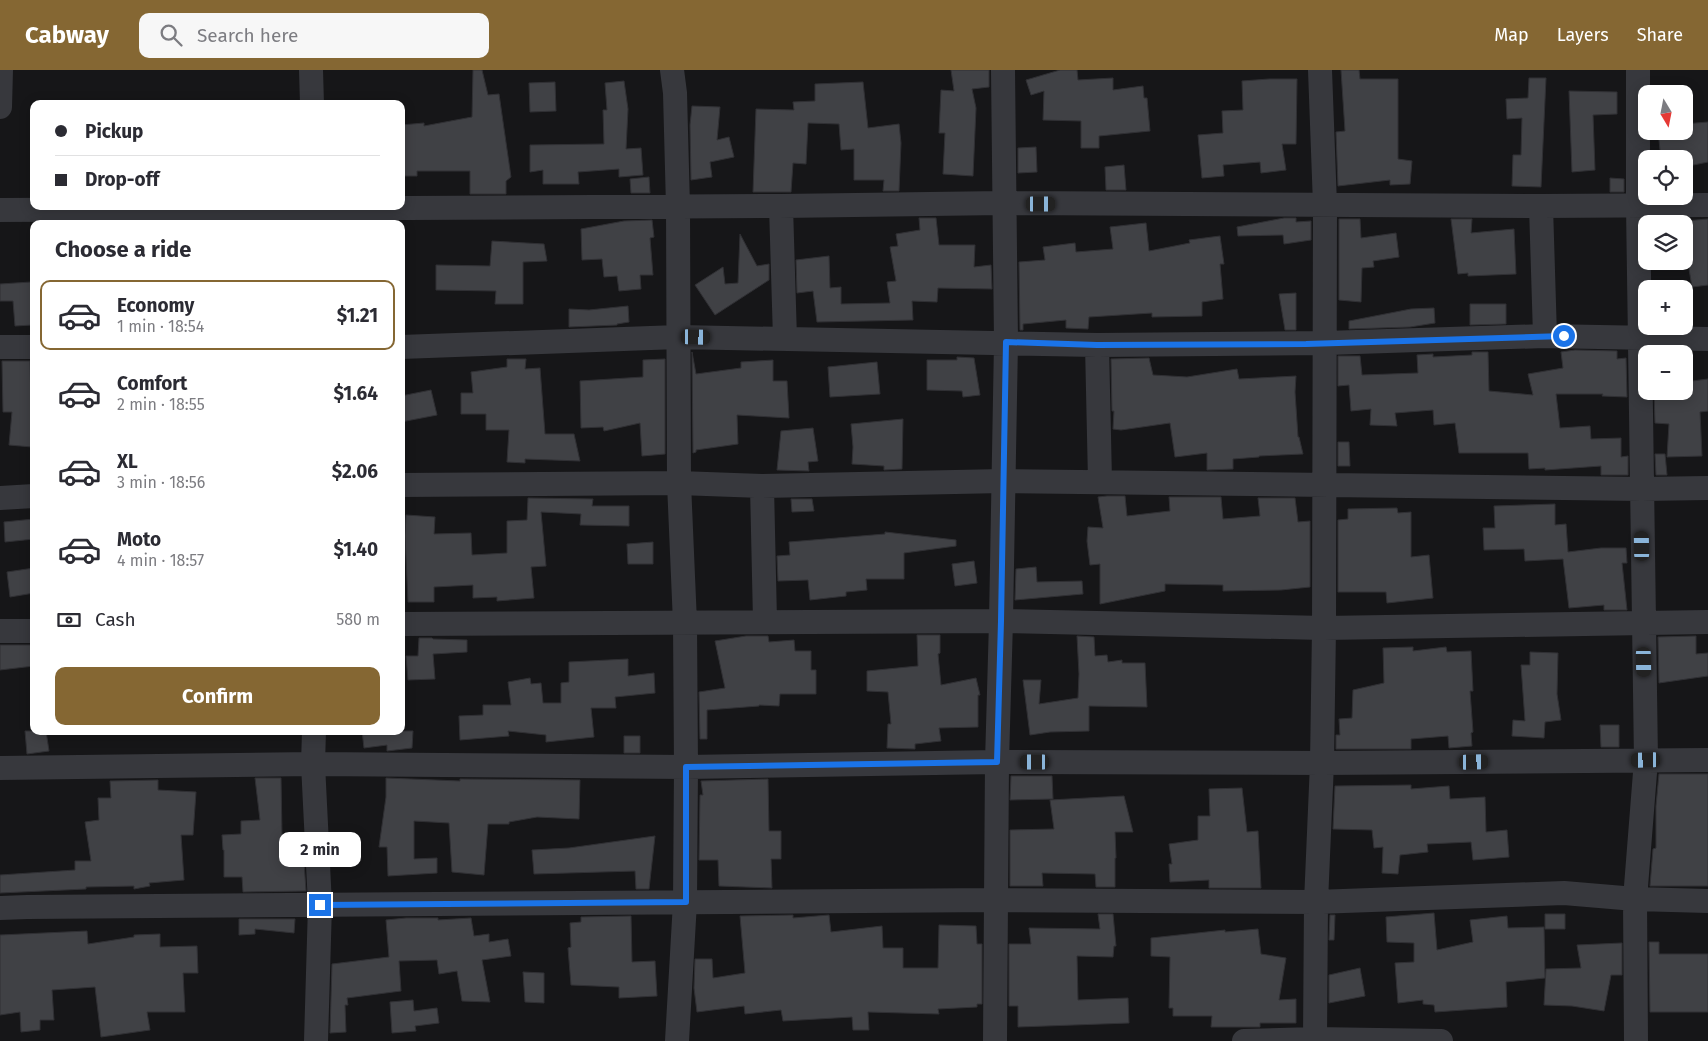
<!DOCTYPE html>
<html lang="en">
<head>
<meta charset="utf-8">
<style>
  :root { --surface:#fff; --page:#f7f7f7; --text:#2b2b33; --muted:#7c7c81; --line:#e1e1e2; --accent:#856733 }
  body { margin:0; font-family:"Fira Sans",sans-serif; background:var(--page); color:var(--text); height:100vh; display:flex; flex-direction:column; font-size:19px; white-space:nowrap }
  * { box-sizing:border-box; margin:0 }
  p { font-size:16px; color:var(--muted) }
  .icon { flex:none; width:28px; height:28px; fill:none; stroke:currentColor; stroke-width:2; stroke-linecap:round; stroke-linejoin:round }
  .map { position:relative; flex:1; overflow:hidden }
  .drawer { position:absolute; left:30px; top:150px; width:375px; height:515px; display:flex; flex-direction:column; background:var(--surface); border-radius:10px; box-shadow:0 2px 12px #0003 }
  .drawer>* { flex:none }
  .guide { position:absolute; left:30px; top:30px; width:375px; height:110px; border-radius:10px; box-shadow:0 2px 12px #0003; display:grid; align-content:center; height:110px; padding:0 25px; background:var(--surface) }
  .needle { width:32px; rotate:170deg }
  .fabs { position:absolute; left:1638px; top:15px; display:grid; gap:10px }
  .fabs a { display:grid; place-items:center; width:55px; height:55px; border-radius:10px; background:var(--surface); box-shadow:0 2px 12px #0003; font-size:25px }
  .end { position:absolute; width:22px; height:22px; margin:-11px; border:6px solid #1a73e8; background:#fff; box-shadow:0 0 0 2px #fff }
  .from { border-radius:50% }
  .bubble { position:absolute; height:35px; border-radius:10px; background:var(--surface); box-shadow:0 2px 12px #0003; font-size:16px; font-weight:700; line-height:35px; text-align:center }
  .car { position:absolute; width:15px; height:30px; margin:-15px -8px; border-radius:6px; box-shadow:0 0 4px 1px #0007; background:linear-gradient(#222 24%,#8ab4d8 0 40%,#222 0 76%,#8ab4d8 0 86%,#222 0) }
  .guide b { display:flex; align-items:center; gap:18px; height:48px; font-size:19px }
  .guide b+b { border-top:1px solid var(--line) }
  .guide i { width:12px; height:12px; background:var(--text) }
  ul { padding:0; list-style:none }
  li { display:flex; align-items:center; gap:15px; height:70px; margin:0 10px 8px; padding:0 15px; border:2px solid transparent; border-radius:10px }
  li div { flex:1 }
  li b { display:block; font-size:19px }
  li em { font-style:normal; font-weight:700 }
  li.on { border-color:var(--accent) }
  li>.icon { width:45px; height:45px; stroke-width:1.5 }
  h2 { padding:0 25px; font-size:22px; line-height:60px }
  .pay { display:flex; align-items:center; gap:12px; height:55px; padding:0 25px; font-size:19px }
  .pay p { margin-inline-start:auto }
  .action { display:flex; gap:10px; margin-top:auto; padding:10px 25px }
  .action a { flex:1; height:58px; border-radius:10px; background:var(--accent); color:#fff; font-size:20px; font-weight:700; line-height:58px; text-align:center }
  header { display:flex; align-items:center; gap:30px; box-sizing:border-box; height:70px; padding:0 25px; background:var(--accent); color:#fff }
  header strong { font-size:24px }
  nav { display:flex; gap:28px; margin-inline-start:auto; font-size:18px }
  .search { width:350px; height:45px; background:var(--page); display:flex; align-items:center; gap:12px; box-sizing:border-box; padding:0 18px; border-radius:10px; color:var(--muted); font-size:19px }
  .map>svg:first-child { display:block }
</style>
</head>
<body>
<header>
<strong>Cabway</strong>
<div class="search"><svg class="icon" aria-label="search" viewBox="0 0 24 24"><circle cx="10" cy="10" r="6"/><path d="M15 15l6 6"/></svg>Search here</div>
<nav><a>Map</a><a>Layers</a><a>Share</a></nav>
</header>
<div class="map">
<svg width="1708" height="971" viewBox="0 0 1708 971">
  <rect width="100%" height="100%" fill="#161618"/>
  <!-- building -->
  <path fill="#404145" stroke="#303034" d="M 473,0 L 482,0 L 488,25 L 499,24 L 511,107 L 506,111 L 506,124 L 470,124 L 470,101 L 417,101 L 417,106 L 402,106 L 401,55 L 424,53 L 424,56 L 472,47 Z
    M 951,0 L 989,0 L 989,17 L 972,19 L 976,38 L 973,106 L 943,104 L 945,63 L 939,63 L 941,20 L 954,21 Z
    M 1060,0 L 1077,0 L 1078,10 L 1113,8 L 1113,20 L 1143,16 L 1144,28 L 1147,28 L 1150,61 L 1099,66 L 1099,78 L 1081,78 L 1081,51 L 1043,50 L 1044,21 L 1031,25 L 1026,10 Z
    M 1341,0 L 1359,0 L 1360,9 L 1398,9 L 1398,89 L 1412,91 L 1410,114 L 1390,115 L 1390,110 L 1338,116 L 1336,62 L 1345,61 Z
    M 1529,8 L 1546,8 L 1541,117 L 1512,116 L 1513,85 L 1521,85 L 1522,48 L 1507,49 L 1506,29 L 1528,28 Z
    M 1269,9 L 1297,9 L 1296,74 L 1282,74 L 1286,100 L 1261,103 L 1260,92 L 1223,95 L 1224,106 L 1202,108 L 1198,65 L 1223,63 L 1222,41 L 1243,40 L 1242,11 Z
    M 624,11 L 628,39 L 626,79 L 641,78 L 643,105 L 619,107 L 619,99 L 578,102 L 579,114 L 543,114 L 543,100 L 530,102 L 530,75 L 604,74 L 603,40 L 607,40 L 605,13 Z
    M 555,12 L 556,41 L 530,42 L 529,13 Z
    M 863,12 L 868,58 L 899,54 L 901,73 L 899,121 L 883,121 L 884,110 L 854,110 L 854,79 L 841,80 L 839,54 L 808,53 L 806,94 L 793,93 L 791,122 L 753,122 L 756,39 L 794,40 L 793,32 L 815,31 L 815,14 Z
    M 1569,21 L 1617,22 L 1617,44 L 1593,45 L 1595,100 L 1572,102 Z
    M 692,36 L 720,37 L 717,70 L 729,67 L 734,87 L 710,92 L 712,107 L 691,110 L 690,55 Z
    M 1708,52 L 1708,92 L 1684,97 L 1684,89 L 1661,89 L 1658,61 L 1684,61 L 1684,54 Z
    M 1036,77 L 1037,102 L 1018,103 L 1018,78 Z
    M 1124,95 L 1126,120 L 1106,120 L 1105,97 Z
    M 649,107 L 650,123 L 631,123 L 630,109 Z
    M 1610,108 L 1624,109 L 1624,122 L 1610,122 Z
    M 919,148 L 936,148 L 939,175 L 975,175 L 974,197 L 991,195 L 992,219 L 938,218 L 937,232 L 912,231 L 913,250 L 817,252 L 813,221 L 797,223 L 796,190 L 829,186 L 830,218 L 841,217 L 841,234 L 890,233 L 887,212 L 896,211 L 890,177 L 898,176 L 896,164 L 920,160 Z
    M 1284,148 L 1296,148 L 1296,152 L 1311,151 L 1311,170 L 1284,174 L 1283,165 L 1238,166 L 1237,157 Z
    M 1339,149 L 1360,149 L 1361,168 L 1396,163 L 1399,187 L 1373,191 L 1374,197 L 1362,198 L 1361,232 L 1339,230 Z
    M 1451,149 L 1472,149 L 1471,163 L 1514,159 L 1516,204 L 1468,206 L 1468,203 L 1458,204 Z
    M 1708,149 L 1708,215 L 1692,217 L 1684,169 L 1684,151 Z
    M 652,150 L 654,167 L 650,168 L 653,205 L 640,205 L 641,219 L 619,221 L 617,206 L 604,207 L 602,189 L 582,190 L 581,159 L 624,151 Z
    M 1146,153 L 1149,181 L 1190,173 L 1189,170 L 1220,166 L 1224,194 L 1220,194 L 1223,229 L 1202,232 L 1202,246 L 1152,247 L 1152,243 L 1089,247 L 1088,259 L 1066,258 L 1066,250 L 1023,254 L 1023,260 L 1020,260 L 1019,192 L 1045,190 L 1043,177 L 1075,173 L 1076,182 L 1113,179 L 1110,157 Z
    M 740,164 L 757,196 L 769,194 L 769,210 L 715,245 L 695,215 L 723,197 L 725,214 L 738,213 Z
    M 492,171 L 544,174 L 547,191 L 523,192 L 523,234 L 495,234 L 496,221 L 436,220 L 436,195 L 490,196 Z
    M 31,212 L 32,255 L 15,256 L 13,231 L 0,231 L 0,214 Z
    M 1296,223 L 1296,260 L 1285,260 L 1279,224 Z
    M 1470,234 L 1506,234 L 1506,254 L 1470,255 Z
    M 628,236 L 629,252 L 617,254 L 617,255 L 569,257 L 569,239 L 589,240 Z
    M 1434,238 L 1435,253 L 1410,257 L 1349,259 L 1349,251 L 1411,239 Z
    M 1575,280 L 1617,281 L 1617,289 L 1626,288 L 1627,327 L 1602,326 L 1603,324 L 1556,324 L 1560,358 L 1590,356 L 1591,369 L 1621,368 L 1621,387 L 1628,386 L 1628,405 L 1601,405 L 1601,396 L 1545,400 L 1545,398 L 1529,399 L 1528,383 L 1459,383 L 1455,353 L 1434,355 L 1433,340 L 1395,343 L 1397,356 L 1370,355 L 1371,339 L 1351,341 L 1349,315 L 1338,316 L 1338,286 L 1360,286 L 1362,305 L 1418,303 L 1417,285 L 1433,284 L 1433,287 L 1472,285 L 1472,282 L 1488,282 L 1489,321 L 1533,325 L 1528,304 L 1563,298 L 1561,282 Z
    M 692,282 L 696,304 L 741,298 L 741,292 L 773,290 L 773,311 L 787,311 L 789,348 L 737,345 L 738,374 L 696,380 L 696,382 L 693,383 Z
    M 957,287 L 974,288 L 980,325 L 963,327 L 962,321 L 927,320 L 927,290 L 957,290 Z
    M 1149,288 L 1153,305 L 1187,307 L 1237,299 L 1239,309 L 1296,306 L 1295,322 L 1298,367 L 1299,367 L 1303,384 L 1259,386 L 1259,387 L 1233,389 L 1233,399 L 1207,400 L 1207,383 L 1175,387 L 1170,353 L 1121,360 L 1113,359 L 1114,341 L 1112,341 L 1111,289 Z
    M 507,289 L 526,289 L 525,299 L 540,298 L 545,364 L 574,364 L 580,391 L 525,389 L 525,393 L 507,392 L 509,360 L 486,360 L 486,344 L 461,344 L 461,323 L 473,323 L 471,302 L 507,297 Z
    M 665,289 L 665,384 L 642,386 L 640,353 L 604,361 L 603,357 L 581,358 L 580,311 L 643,307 L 643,290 Z
    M 2,291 L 30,291 L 32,377 L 9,375 L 12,342 L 3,342 Z
    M 877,292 L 880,324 L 830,327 L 828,297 Z
    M 1708,309 L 1708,341 L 1700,342 L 1702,386 L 1667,387 L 1669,354 L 1655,353 L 1654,321 L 1684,321 L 1684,312 Z
    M 431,320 L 437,345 L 401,352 L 401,326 Z
    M 903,349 L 902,399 L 884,400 L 884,396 L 852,394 L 853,377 L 851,354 Z
    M 813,358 L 818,391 L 808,392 L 809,401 L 777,400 L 781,361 Z
    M 1338,372 L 1349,372 L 1350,396 L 1338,396 Z
    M 1655,384 L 1665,384 L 1667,405 L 1656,405 Z
    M 1107,426 L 1125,426 L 1127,446 L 1170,441 L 1169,427 L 1221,427 L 1223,449 L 1260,446 L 1258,428 L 1295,428 L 1298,452 L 1310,451 L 1310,517 L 1281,520 L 1223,521 L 1223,515 L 1165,514 L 1165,521 L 1100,534 L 1100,494 L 1090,495 L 1087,471 L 1088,457 L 1103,458 L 1098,427 Z
    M 528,428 L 593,429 L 592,436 L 629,436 L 629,456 L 580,455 L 581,444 L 541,442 L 546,496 L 531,497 L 534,528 L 497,531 L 497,527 L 473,528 L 473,515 L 434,517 L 434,532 L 408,532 L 405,466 L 406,445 L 435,447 L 434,464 L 471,463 L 472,485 L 507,483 L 507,451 L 527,450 Z
    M 791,429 L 812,429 L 814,441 L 792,442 Z
    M 1555,434 L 1555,455 L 1566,454 L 1568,482 L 1601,478 L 1626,478 L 1627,493 L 1622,493 L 1627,540 L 1604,540 L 1604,535 L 1569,538 L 1563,489 L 1525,491 L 1524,479 L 1484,480 L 1483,458 L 1495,458 L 1494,436 Z
    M 1397,438 L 1398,443 L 1411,442 L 1411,487 L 1429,485 L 1433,528 L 1387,533 L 1386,522 L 1338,522 L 1338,450 L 1348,449 L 1348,439 Z
    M 34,449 L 34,469 L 5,472 L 4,452 Z
    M 885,462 L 956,470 L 956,476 L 904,483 L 904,509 L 866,509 L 867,520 L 846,522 L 846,526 L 810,530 L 808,510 L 778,511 L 777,486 L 790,485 L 789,472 L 885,464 Z
    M 653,472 L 653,494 L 628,494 L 627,474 Z
    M 974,491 L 977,513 L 955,516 L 952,494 Z
    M 1036,497 L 1037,512 L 1082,511 L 1083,524 L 1015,530 L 1016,499 Z
    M 34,498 L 34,523 L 10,527 L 7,502 Z
    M 917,565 L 940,565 L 940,583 L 938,584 L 941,615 L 976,608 L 980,625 L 978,625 L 978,657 L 939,658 L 941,671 L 915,674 L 915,679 L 887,678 L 888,654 L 891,654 L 888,622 L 867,621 L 867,601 L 918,596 Z
    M 746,566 L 768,566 L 769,572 L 794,570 L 795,581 L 811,581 L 811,600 L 816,600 L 816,624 L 780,624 L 779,636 L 759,635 L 759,636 L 707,640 L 707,669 L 700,669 L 699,622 L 725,618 L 715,571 Z
    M 1077,566 L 1094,567 L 1095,586 L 1107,585 L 1108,592 L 1122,590 L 1122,593 L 1145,593 L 1147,637 L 1089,636 L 1089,661 L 1050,662 L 1030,665 L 1023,610 L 1041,610 L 1039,634 L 1078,628 L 1079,604 Z
    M 1696,566 L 1696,584 L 1708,583 L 1708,606 L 1659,613 L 1658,567 Z
    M 419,568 L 432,568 L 433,569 L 467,570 L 467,582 L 433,584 L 435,609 L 408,610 L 406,586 L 418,586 Z
    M 0,575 L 34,575 L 34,596 L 0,600 Z
    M 1413,577 L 1413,581 L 1446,577 L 1447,582 L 1471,581 L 1473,621 L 1470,621 L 1473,662 L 1471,663 L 1472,676 L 1449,678 L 1448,666 L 1411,669 L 1411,679 L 1336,679 L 1336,665 L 1340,665 L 1339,649 L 1352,648 L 1353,620 L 1384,613 L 1383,578 Z
    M 1530,582 L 1558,583 L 1557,624 L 1561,650 L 1545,652 L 1544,668 L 1512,666 L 1513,650 L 1525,651 L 1521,595 L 1530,595 Z
    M 628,589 L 628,606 L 654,603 L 655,623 L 615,627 L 616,638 L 591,638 L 594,667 L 546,672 L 546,665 L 508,661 L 509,666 L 460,670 L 459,646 L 483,645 L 483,635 L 511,635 L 508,612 L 530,608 L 531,614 L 541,613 L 543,633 L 561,633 L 561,613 L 569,612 L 569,592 Z
    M 1600,655 L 1619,655 L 1619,677 L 1601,677 Z
    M 25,661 L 46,661 L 49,681 L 27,684 Z
    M 362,661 L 413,661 L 412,678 L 387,681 L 387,675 L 364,678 Z
    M 624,666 L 640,666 L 640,683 L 624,683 Z
    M 1659,704 L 1708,704 L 1708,816 L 1650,816 L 1653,779 L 1656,778 L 1656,736 Z
    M 1011,706 L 1052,706 L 1053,729 L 1010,730 Z
    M 255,708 L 281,708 L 282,766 L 285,795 L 304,792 L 306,821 L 243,822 L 242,807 L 224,807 L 224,780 L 223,780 L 222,765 L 241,764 L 241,751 L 260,750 Z
    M 386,708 L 460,711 L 460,709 L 580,710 L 579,749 L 537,747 L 509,752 L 509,754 L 488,754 L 484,805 L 452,802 L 449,753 L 414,751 L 414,789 L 437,788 L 437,803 L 388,806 L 387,777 L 379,777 L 386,727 Z
    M 768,709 L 769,761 L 781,761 L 781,789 L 771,789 L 772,818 L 719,816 L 718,790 L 699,790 L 700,725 L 703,725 L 701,711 Z
    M 158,710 L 158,720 L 196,722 L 193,765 L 181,765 L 184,810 L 149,813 L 150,816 L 134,819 L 134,816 L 86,817 L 86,819 L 0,823 L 0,805 L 75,800 L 75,791 L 91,791 L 85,752 L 99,750 L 98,728 L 111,728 L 110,711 Z
    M 1411,715 L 1411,719 L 1449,716 L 1450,729 L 1485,727 L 1486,762 L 1507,760 L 1509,787 L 1473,790 L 1471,772 L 1427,774 L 1428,782 L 1400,785 L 1398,804 L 1382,803 L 1383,777 L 1374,778 L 1372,760 L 1333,759 L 1335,716 Z
    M 1242,718 L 1247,762 L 1258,761 L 1261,818 L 1209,818 L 1209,810 L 1170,812 L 1169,794 L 1172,794 L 1169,774 L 1198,770 L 1198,746 L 1210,746 L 1209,719 Z
    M 1124,726 L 1133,762 L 1115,762 L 1116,788 L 1115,788 L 1115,817 L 1096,817 L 1095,804 L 1042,803 L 1043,816 L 1010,816 L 1010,760 L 1054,759 L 1050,730 Z
    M 655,766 L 649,819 L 636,819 L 635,801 L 534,804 L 532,780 L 569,778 Z
    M 1434,843 L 1437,880 L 1473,872 L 1470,850 L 1507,846 L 1508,858 L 1544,857 L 1545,908 L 1506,912 L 1507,937 L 1435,942 L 1434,935 L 1423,934 L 1423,930 L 1398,933 L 1395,893 L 1414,892 L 1414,873 L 1387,872 L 1386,847 Z
    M 1098,844 L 1113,844 L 1116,876 L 1114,876 L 1113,887 L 1077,886 L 1078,930 L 1128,928 L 1129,953 L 1018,957 L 1018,936 L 1009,936 L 1009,874 L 1031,874 L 1029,858 L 1100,859 Z
    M 1545,844 L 1565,844 L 1565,859 L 1545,859 Z
    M 793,845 L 793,848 L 829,845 L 831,862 L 882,856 L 883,878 L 903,878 L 903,898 L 938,898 L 939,855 L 976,856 L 977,874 L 982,874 L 982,934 L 977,934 L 977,937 L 938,939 L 939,944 L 868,942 L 869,960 L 853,960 L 852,947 L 783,951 L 781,940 L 745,944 L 744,936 L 697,942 L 694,918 L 695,889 L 712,889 L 713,908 L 745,903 L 740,846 Z
    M 1330,845 L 1335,845 L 1334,870 L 1329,870 Z
    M 631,846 L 632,892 L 655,891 L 657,926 L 619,928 L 619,917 L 571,915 L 568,878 L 571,877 L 570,853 L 581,852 L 581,847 Z
    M 406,848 L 438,848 L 438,850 L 471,848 L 474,866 L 489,864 L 489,872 L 508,869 L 511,886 L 482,890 L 490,932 L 462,931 L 457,901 L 439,904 L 437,890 L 399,891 L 401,921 L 347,928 L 348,935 L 345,935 L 346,962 L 330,963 L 332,894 L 389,887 L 386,850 Z
    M 239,849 L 295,849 L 294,863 L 255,859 L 255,864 L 239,865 Z
    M 1258,859 L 1261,884 L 1286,888 L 1279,930 L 1296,929 L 1296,953 L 1260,953 L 1260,957 L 1211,957 L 1212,946 L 1173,946 L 1173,938 L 1169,938 L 1170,887 L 1151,886 L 1151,868 L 1225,860 L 1225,862 Z
    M 87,861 L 88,874 L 134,867 L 134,865 L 160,864 L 160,877 L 197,876 L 198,903 L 183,903 L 185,942 L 147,942 L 150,960 L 101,967 L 95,917 L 52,920 L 54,950 L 40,950 L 40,960 L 21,962 L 20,942 L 0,945 L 0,865 Z
    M 1649,872 L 1659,872 L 1659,884 L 1708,884 L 1708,942 L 1650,942 Z
    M 1622,873 L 1622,905 L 1611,905 L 1604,941 L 1572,936 L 1544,935 L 1546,899 L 1581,898 L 1577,875 Z
    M 1360,898 L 1365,926 L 1329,933 L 1329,905 Z
    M 523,902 L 544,903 L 544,933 L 525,932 Z
    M 413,930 L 414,941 L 437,938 L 439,953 L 415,956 L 416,961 L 392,963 L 390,932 Z"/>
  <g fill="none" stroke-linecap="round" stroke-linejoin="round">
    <!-- minor -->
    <path stroke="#37383d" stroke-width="24" d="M 311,0 L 312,34
      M 672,0 L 675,23 L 678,137 L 679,413 L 685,553 L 686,697 L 685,832 L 677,971
      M 0,37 L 1,0
      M 781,136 L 785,269
      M 1541,136 L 1545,266
      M 0,140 L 781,136 L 1003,133 L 1541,136 L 1708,135
      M 1097,275 L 1100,411
      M 0,277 L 34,277
      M 401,277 L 678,267 L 1097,275 L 1326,273 L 1545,266 L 1708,269
      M 401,415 L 679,413 L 762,416 L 1003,411 L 1642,419 L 1708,418
      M 762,416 L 765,551
      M 0,428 L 34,426
      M 401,554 L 1001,551 L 1324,558 L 1708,552
      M 0,561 L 34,561
      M 314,661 L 313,694 L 320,835 L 316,971
      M 0,698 L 313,694 L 686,697 L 997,692 L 1322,693 L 1708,690
      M 0,838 L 27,837 L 995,830 L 1316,832 L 1564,823 L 1635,829 L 1708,831
      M 1315,969 L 1316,832 L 1322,693 L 1324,558 L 1325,135 L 1320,0
      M 995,971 L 997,692 L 1001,551 L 1006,272 L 1003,0
      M 1244,971 L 1315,969 L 1441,971
      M 1636,971 L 1635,829 L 1646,690 L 1638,135 L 1638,0"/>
  </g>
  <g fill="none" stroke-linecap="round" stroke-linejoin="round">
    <!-- route -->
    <path stroke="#1a73e8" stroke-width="6" d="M 320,835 L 686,832 L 686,697 L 997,692 L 1001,551 L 1006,272 L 1097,275 L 1306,274 L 1564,266"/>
  </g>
</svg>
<div class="fabs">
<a><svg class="needle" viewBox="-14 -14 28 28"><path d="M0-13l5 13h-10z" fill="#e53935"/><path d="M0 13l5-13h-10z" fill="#7c7c81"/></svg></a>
<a><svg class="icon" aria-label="locate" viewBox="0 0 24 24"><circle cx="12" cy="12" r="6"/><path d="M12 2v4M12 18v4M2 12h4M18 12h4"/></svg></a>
<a><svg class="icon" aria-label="layers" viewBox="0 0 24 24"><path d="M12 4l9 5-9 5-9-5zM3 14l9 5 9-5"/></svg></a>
<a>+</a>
<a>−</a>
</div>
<i class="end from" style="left:1564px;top:266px"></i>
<i class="end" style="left:320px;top:835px"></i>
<div class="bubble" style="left:279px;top:762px;width:82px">2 min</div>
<i class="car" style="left:1041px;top:134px;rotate:90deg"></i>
<i class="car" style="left:696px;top:267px;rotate:91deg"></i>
<i class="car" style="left:1642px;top:476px;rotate:359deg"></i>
<i class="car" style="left:1644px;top:592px;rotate:179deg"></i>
<i class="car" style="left:1646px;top:690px;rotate:269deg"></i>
<i class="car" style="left:1035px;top:692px;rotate:270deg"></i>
<i class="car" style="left:1474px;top:692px;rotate:89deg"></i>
<div class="guide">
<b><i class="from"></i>Pickup</b>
<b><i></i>Drop-off</b>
</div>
<section class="drawer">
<h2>Choose a ride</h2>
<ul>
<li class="on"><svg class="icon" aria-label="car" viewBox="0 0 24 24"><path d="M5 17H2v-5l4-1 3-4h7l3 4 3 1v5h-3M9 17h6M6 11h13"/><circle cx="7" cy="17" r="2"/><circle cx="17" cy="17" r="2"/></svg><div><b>Economy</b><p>1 min · 18:54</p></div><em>$1.21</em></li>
<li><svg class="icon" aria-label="car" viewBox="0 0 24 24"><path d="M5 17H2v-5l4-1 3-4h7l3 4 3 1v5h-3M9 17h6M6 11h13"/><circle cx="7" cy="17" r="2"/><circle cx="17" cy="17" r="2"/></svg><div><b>Comfort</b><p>2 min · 18:55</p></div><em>$1.64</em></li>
<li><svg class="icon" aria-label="car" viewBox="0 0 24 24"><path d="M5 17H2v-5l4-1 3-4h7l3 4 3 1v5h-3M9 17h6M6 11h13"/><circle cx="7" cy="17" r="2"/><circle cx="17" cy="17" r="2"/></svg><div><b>XL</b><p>3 min · 18:56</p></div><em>$2.06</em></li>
<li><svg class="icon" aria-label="car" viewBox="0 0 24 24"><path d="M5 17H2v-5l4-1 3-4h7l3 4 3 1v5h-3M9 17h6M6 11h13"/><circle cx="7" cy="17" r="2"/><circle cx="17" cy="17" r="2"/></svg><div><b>Moto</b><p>4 min · 18:57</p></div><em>$1.40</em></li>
</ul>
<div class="pay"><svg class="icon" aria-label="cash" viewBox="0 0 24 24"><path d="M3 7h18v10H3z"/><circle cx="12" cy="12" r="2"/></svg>Cash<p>580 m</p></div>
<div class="action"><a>Confirm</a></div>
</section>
</div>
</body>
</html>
